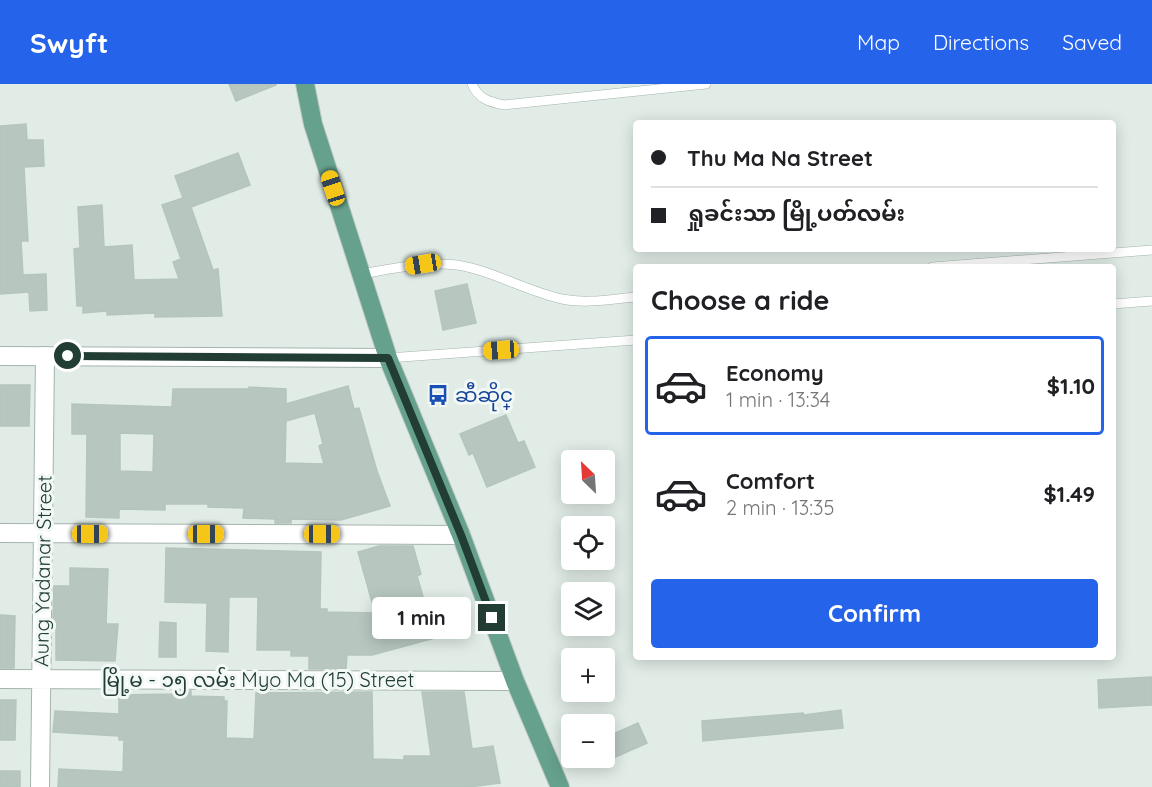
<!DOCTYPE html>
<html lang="en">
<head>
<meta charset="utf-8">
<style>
  :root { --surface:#fff; --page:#f2f2f2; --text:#202124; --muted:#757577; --line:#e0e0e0; --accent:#2563eb }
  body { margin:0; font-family:Quicksand,"Noto Sans Myanmar",sans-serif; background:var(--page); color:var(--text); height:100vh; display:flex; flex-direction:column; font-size:22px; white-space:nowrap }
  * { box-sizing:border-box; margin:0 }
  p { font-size:20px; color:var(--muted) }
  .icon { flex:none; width:33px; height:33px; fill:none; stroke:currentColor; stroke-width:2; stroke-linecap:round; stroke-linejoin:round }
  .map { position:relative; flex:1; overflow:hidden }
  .panel { position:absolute; left:633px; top:180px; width:483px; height:396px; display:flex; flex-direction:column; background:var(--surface); border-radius:6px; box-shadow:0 3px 15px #0003 }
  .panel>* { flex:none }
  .guide { position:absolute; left:633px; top:36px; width:483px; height:132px; border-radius:6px; box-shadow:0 3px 15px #0003; display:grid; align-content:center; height:132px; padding:0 18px; background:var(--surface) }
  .needle { width:39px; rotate:335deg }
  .buttons { position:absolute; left:561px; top:366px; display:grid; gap:12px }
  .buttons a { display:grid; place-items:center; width:54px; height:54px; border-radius:6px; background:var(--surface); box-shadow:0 3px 15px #0003; font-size:30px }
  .end { position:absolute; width:27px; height:27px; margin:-14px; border:8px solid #223d33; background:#fff; box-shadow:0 0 0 3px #fff }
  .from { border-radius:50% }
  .bubble { position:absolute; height:42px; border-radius:6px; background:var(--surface); box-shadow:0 3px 15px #0003; font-size:20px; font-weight:800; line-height:42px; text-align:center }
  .car { position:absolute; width:18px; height:36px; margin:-18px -9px; border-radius:8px; box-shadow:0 0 4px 2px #0007; background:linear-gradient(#f5c518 24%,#345 0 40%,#f5c518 0 76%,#345 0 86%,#f5c518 0) }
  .guide b { display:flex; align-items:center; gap:21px; height:57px; font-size:22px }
  .guide b+b { border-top:2px solid var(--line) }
  .guide i { width:15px; height:15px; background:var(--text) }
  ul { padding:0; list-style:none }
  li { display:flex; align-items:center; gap:18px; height:99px; margin:0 12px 9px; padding:0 6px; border:3px solid transparent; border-radius:6px }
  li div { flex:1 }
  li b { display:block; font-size:22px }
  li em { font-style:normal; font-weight:800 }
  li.active { border-color:var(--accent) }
  li>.icon { width:54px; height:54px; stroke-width:1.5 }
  h2 { padding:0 18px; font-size:27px; line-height:72px }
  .primary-button { display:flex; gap:12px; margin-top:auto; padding:12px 18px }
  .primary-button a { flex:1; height:69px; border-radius:6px; background:var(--accent); color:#fff; font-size:24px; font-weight:800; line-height:69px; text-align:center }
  header { display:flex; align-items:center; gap:36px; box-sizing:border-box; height:84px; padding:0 30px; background:var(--accent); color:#fff }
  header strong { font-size:28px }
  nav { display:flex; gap:33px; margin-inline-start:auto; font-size:21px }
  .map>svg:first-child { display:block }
</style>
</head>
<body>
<header>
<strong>Swyft</strong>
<nav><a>Map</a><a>Directions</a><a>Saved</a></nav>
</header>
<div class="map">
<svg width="1152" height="703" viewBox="0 0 1152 703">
  <rect width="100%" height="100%" fill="#e1ece6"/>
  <!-- building -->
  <path fill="#b7c7bf" stroke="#b4c5bd" stroke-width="1.5" fill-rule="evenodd" d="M 229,0 L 276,0 L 276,1 L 236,17 Z
    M 26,40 L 27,56 L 43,56 L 44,82 L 24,83 L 28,157 L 21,157 L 23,191 L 46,190 L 47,226 L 30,227 L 29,208 L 0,210 L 0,42 Z
    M 238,69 L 250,101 L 191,123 L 213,186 L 218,185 L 222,232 L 155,233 L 155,229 L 107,231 L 107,227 L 83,229 L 83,222 L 77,222 L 74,165 L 80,164 L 78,123 L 102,121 L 104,163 L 132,161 L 134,196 L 179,195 L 173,178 L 181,175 L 162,121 L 183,114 L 175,92 Z
    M 467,200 L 476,239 L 443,246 L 435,207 Z
    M 0,301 L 30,301 L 29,342 L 0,342 Z
    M 348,302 L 354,325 L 359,324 L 377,387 L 390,422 L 341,436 L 291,435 L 291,439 L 275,439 L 275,435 L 243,434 L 244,424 L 208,423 L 208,420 L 165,420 L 165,426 L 119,425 L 119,434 L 86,433 L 87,350 L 72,350 L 72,320 L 172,323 L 173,305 L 249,305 L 249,303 L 286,305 L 286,320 ZM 315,329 L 323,360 L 319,362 L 324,380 L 285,379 L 286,337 ZM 120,349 L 154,350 L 153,388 L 120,387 Z
    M 506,331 L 518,359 L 524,357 L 535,383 L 487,403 L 473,369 L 469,371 L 460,350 Z
    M 379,462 L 413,462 L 421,490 L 417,492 L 435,554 L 372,571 L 347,571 L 346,585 L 309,585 L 309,572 L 291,572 L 291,566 L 257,566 L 258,513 L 229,513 L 228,568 L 206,567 L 207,519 L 165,518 L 166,464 L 321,468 L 320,525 L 327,525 L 327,528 L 375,529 L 358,468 Z
    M 70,484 L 108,485 L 106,540 L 118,540 L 115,577 L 56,576 L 56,538 L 53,538 L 54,502 L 70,502 Z
    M 0,531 L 15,532 L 14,584 L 0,584 Z
    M 160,538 L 176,539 L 176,573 L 159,573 Z
    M 1152,593 L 1152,621 L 1099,624 L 1098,596 Z
    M 175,607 L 191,607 L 191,612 L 224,613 L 224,617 L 227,617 L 226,654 L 254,655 L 256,609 L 372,608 L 373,675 L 404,676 L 404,672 L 431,672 L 422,608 L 464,608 L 472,665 L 493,662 L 500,699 L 469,703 L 58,703 L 59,685 L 123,688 L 124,656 L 119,656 L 119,652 L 53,648 L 55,627 L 119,630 L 119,611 L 175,610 Z
    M 0,616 L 16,616 L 15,656 L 0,656 Z
    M 841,626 L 843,644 L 703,657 L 702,637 L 803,629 L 804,631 Z
    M 638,639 L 647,659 L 604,678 L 604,654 Z
    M 0,687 L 20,687 L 20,703 L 0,703 Z"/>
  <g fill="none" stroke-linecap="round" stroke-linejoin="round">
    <defs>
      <path id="service" d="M 472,0 C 478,15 490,18 504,21 L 706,0
        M 932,183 L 1152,166
        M 361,190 C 392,185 425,177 457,181 C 491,186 528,208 562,215 C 586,220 612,215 636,213
        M 1113,220 L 1152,217
        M 388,274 L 636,256"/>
      <path id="minor" d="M 0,449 L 461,451
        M 0,595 L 515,597
        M 40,703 L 45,272"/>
      <path id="tertiary" d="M 0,272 L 388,274"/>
      <path id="primary" d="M 305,0 L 313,40 L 388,274 L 461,451 L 515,597 L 560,703"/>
    </defs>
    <!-- service casing -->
    <use href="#service" stroke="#a4b4ad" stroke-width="10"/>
    <!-- minor casing -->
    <use href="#minor" stroke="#a4b4ad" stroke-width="20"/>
    <!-- tertiary casing -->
    <use href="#tertiary" stroke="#a4b4ad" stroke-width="20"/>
    <!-- primary casing -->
    <use href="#primary" stroke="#c1c9c6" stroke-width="20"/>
    <!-- service -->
    <use href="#service" stroke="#fff" stroke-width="9"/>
    <!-- minor -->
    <use href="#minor" stroke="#fff" stroke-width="18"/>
    <!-- tertiary -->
    <use href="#tertiary" stroke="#fff" stroke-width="18"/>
    <!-- primary -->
    <use href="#primary" stroke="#66a18d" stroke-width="18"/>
  </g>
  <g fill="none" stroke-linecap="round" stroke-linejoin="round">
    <!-- route -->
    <path stroke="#223d33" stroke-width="8" d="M 68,272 L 388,274 L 461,451 L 492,534"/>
  </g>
  <!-- icons -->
  <defs>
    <symbol id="bus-bare" viewBox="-9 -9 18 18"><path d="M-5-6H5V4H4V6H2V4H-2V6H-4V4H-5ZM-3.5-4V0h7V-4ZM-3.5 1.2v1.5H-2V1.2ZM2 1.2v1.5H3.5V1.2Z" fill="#1a4fb4" stroke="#f2f8f5" stroke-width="2.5" paint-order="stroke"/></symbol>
  </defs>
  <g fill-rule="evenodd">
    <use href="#bus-bare" x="423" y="296" width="30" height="30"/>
  </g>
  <g text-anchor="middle" stroke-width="6" stroke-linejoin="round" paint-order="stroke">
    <!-- transit labels -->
    <g font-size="20" fill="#164399" stroke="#f2f8f5" text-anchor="start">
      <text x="455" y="318">ဆီဆိုင္</text>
    </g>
    <!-- street labels -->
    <g font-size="20" fill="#223d33" stroke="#f2f8f5">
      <text transform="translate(43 487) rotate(-89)" y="7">Aung Yadanar Street</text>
      <text x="258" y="603">မြို့မ - ၁၅ လမ်း Myo Ma (15) Street</text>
    </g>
  </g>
</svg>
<div class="buttons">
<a><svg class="needle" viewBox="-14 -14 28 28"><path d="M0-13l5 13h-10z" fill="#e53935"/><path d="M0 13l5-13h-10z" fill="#757577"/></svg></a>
<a><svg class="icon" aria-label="locate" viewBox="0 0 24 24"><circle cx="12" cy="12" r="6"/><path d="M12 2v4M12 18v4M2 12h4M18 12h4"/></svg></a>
<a><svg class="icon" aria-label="layers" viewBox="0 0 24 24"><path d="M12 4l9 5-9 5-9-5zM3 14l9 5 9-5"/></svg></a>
<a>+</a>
<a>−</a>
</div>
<i class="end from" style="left:68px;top:272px"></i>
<i class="end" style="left:492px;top:534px"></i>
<div class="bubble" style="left:372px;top:513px;width:99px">1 min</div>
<i class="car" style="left:333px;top:104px;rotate:342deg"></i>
<i class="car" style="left:423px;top:180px;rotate:261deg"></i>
<i class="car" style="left:501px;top:266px;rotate:266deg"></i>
<i class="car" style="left:90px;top:450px;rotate:90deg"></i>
<i class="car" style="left:206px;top:450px;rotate:90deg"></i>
<i class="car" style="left:322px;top:450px;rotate:90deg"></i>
<div class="guide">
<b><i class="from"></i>Thu Ma Na Street</b>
<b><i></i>ရှုခင်းသာ မြို့ပတ်လမ်း</b>
</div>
<section class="panel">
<h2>Choose a ride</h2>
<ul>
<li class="active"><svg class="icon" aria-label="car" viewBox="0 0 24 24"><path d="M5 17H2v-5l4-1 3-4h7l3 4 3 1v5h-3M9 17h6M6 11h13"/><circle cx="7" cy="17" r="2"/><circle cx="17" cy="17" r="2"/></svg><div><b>Economy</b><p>1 min · 13:34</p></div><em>$1.10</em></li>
<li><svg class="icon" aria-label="car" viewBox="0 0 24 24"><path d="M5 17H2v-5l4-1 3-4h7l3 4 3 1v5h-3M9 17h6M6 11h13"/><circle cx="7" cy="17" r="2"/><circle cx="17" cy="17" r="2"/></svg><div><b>Comfort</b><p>2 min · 13:35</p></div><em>$1.49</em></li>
</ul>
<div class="primary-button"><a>Confirm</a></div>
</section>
</div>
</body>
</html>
